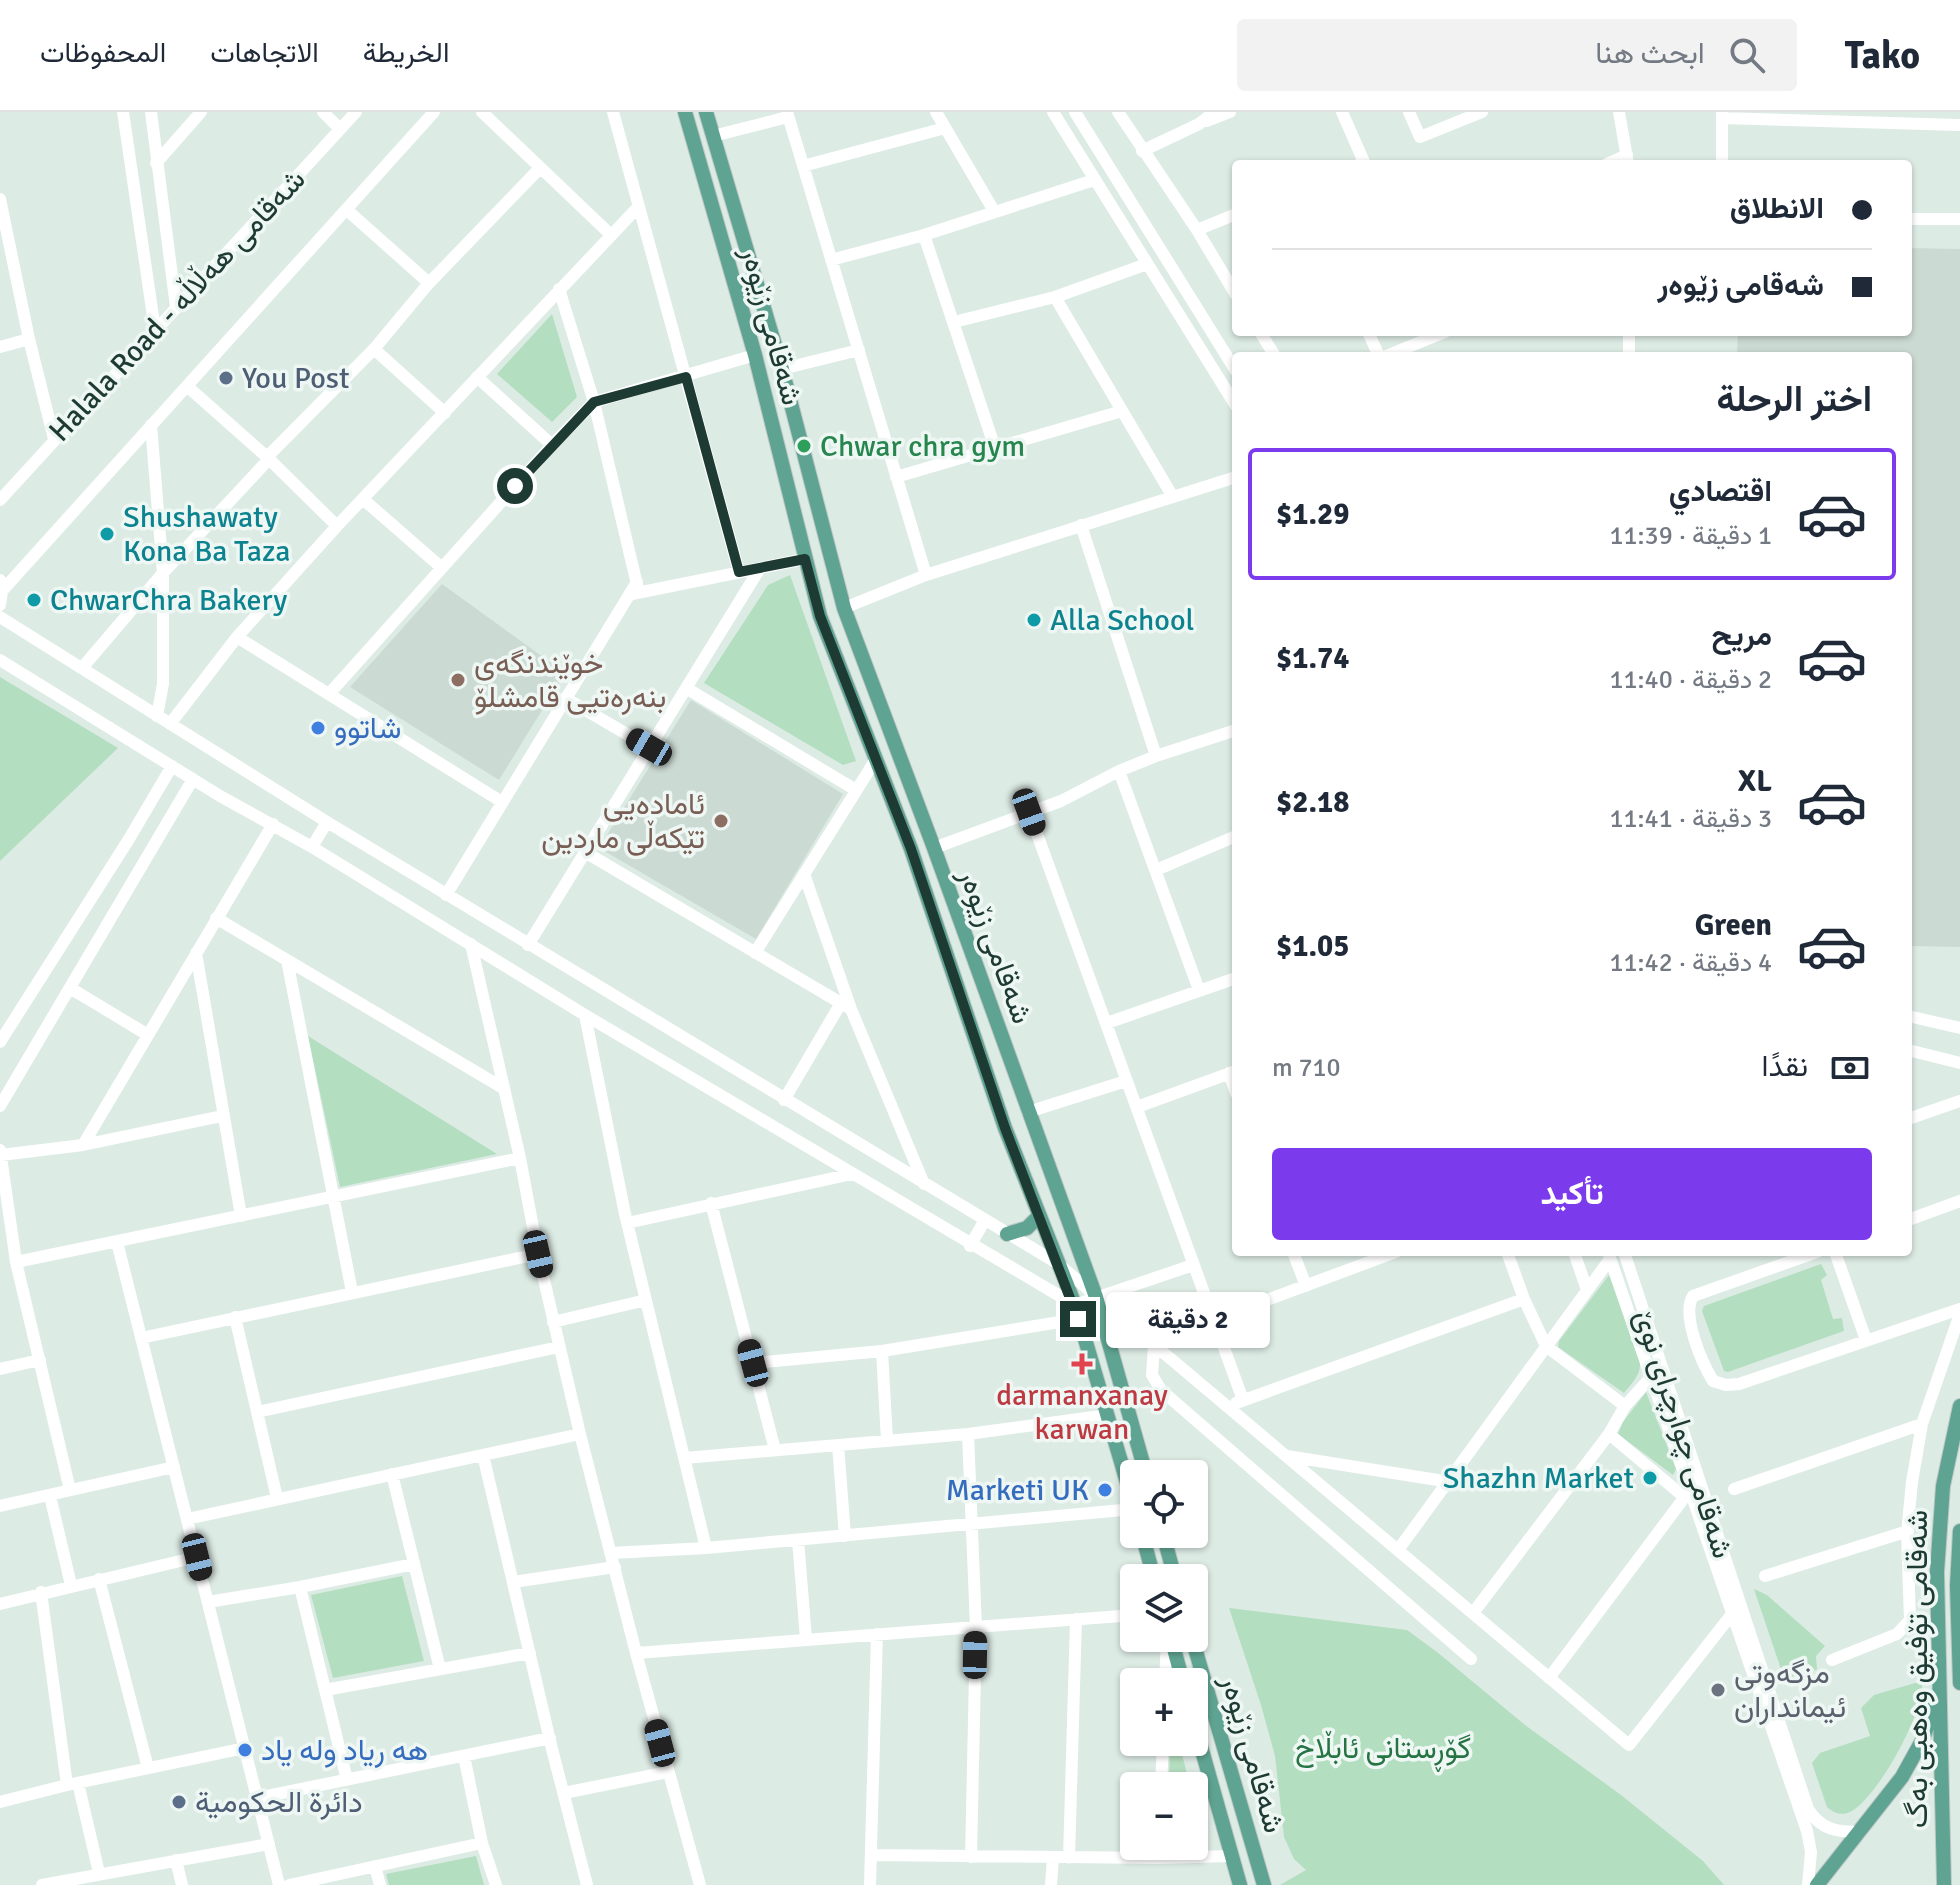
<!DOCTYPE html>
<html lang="ar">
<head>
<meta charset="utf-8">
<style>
  :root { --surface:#fff; --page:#f2f2f3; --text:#1f2937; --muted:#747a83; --line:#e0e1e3; --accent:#7c3aed }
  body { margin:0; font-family:Signika,Vazirmatn,sans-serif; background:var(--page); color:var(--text); direction:rtl; height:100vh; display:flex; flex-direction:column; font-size:30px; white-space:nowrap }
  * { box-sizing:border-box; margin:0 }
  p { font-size:26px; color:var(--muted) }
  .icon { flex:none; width:44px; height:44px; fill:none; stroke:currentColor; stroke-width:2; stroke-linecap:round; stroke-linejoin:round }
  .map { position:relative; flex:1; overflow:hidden; direction:ltr }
  .drawer { position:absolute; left:1232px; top:240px; width:680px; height:904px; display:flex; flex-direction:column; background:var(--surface); border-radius:8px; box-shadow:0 2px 6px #0004; direction:rtl }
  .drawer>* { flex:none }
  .banner { position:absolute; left:1232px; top:48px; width:680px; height:176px; border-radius:8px; box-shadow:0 2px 6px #0004; direction:rtl; display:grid; align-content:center; height:176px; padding:0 40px; background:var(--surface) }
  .fabs { position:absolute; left:1120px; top:1348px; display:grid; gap:16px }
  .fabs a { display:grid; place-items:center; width:88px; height:88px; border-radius:8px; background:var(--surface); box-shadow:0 2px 6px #0004; font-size:40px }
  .end { position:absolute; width:36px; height:36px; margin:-18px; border:10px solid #1e3b33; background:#fff; box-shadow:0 0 0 4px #fff }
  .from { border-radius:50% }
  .bubble { position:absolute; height:56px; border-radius:8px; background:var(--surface); box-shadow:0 2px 6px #0004; font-size:26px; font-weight:700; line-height:56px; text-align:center; direction:rtl }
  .car { position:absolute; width:24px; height:48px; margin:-24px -12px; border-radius:10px; box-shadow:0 0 6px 2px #0007; background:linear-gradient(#222 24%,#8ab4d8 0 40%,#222 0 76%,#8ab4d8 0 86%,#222 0) }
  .banner b { display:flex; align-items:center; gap:28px; height:76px; font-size:30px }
  .banner b+b { border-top:2px solid var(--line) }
  .banner i { width:20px; height:20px; background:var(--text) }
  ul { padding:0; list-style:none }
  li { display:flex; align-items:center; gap:24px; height:132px; margin:0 16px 12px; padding:0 24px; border:4px solid transparent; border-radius:8px }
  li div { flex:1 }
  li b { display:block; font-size:30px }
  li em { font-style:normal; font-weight:700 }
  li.active { border-color:var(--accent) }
  li>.icon { width:72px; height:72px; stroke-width:1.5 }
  h2 { padding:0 40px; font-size:36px; line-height:96px }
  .pay { display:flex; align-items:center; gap:20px; height:88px; padding:0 40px; font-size:30px }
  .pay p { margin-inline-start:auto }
  .action { display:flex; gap:16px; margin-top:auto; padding:16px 40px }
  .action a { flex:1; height:92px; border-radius:8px; background:var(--accent); color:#fff; font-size:32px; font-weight:700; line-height:92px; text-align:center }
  header { display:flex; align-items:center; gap:48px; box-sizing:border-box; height:112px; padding:0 40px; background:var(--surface); border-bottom:2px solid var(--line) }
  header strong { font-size:38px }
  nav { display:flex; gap:44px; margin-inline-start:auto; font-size:28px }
  .search { width:560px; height:72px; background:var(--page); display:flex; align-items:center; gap:20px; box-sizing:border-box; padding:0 28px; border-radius:8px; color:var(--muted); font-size:30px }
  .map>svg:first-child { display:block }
</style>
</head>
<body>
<header>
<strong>Tako</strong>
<div class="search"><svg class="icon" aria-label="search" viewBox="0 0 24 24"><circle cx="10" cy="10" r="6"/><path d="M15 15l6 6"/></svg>ابحث هنا</div>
<nav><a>الخريطة</a><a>الاتجاهات</a><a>المحفوظات</a></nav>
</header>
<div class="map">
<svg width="1960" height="1773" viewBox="0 0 1960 1773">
  <rect width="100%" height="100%" fill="#ddebe5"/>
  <!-- built -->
  <path fill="#ccdad4" d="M 1908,136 L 1960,137 L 1960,835 L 1908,834 L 1908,244 L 1737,244 L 1738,220 L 1908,220 Z
    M 442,472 L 565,561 L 499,668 L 350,575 Z
    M 691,588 L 843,682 L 756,827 L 599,736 Z"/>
  <!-- green -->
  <path fill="#b4dec0" d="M 552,202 L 577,285 L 552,310 L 497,262 Z
    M 790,463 L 856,649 L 843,653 L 704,571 L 768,473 Z
    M 0,565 L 118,636 L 0,749 Z
    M 308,924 L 497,1042 L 340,1075 Z
    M 1821,1152 L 1827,1163 L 1821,1168 L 1833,1207 L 1842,1206 L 1844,1219 L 1728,1260 L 1724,1259 L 1702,1199 L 1704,1194 Z
    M 1609,1163 L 1640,1251 C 1641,1263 1631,1272 1624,1281 L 1558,1235 L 1559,1229 Z
    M 1646,1280 L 1676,1357 L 1673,1363 L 1618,1322 L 1623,1310 Z
    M 402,1464 L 424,1549 L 333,1566 L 311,1483 Z
    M 1754,1477 L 1767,1483 L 1825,1534 L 1816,1544 L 1817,1557 L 1806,1563 L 1784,1566 Z
    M 1229,1496 L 1407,1518 L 1437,1540 L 1525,1613 L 1621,1683 L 1703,1749 L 1724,1773 L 1280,1773 L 1306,1758 L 1294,1747 L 1284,1725 L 1275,1644 L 1261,1593 Z
    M 1922,1569 C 1926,1598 1877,1687 1850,1700 C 1841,1704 1834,1701 1827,1695 L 1812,1651 L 1820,1641 L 1870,1624 L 1861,1596 L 1874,1583 Z
    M 1170,1630 L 1179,1630 L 1190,1674 L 1169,1674 Z
    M 476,1744 L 484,1773 L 389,1773 L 386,1762 Z"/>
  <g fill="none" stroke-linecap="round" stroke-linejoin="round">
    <defs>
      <path id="major" d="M 685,0 L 755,243 L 820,504 L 911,737 L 1005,1016 L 1075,1193 L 1134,1394
        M 706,0 L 782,257 L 844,496 L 934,736 L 1096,1185 L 1146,1362
        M 1007,1122 L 1027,1116 L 1039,1104
        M 1960,1419 L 1957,1474 L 1960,1571
        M 1142,1422 L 1154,1466
        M 1163,1422 L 1175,1466
        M 1171,1526 L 1183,1570
        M 1192,1526 L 1264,1773
        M 1194,1610 L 1240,1773
        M 1817,1773 L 1902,1665 L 1923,1627 L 1936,1587
        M 1944,1773 L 1937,1460 L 1943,1374 L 1960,1294"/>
    </defs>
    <!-- major casing -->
    <use href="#major" stroke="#c0c8c6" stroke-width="16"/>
    <!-- minor -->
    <path stroke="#fff" stroke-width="12" d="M 123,0 L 155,218
      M 151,0 L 176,195
      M 323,0 L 340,17
      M 482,0 L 610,122
      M 613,0 L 739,460
      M 787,0 L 926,463
      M 936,0 L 994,99
      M 1053,0 L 1236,294
      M 1075,0 L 1236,259
      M 1118,0 L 1197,118 L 1236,183
      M 1342,0 L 1364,50 L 1359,52
      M 1409,0 L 1420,25 L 1482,0
      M 1619,0 L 1628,52
      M 1722,0 L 1722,52
      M 1722,6 L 1960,13
      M 1207,9 L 1230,0
      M 713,24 L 788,5
      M 1142,39 L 1199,12 L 1214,0
      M 156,51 L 201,0
      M 1607,52 L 1627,43
      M 803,54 L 945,16
      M 0,87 L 29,227 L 54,327
      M 347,98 L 429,171
      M 1908,107 L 1960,107
      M 1197,118 L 1236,102
      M 924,123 L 995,336
      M 831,148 L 924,123 L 1094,68
      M 559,177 L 594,290 L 638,477
      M 1055,185 L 1173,385
      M 954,210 L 1055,185 L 1147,152
      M 1260,220 L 1275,244
      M 1368,220 L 1379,244
      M 0,235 L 29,227
      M 374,237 L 445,301
      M 1386,244 L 1445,220
      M 1629,244 L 1629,220
      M 782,257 L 859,238
      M 477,265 L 552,333
      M 188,275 L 267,345 L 337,414
      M 151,313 L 163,461 L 163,572 L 157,604
      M 267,345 L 374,237 L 429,171 L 539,57
      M 896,365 L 1122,299
      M 0,388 L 356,0
      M 364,388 L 442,456
      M 1081,413 L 1156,644
      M 0,468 L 2,479 L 0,493
      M 2,479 L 434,0
      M 632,482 L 805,447
      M 844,496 L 926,463 L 1236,365
      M 0,505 L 327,710 L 1057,1151 L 1629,1633 L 1732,1502
      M 237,525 L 502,690
      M 0,548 L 220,684 L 312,735 L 585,903 L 1075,1193 L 1193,1153
      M 82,556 L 163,461 L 269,347
      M 686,576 L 856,678
      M 329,582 L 552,333 L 594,290 L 755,243
      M 565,586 L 649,635
      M 170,612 L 237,525 L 337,414 L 639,94
      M 1119,659 L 1199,878
      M 1029,700 L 1243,1288
      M 312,735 L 327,710
      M 934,736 L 1061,689 L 1119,659 L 1156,644 L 1236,618
      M 585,740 L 851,897
      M 1156,758 L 1236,724
      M 804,762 L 851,897 L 924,1072
      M 446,783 L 637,470
      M 216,806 L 503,976
      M 471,832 L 520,1046 L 538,1142 L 580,1322 L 636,1541 L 700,1773
      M 528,833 L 760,456
      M 196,841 L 241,1104
      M 755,841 L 876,647
      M 287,848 L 352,1180
      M 70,876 L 148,923
      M 585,903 L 625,1102 L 706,1436
      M 1908,904 L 1960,916
      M 1107,911 L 1236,866
      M 0,930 L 129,727 L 172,654
      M 1908,938 L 1960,951
      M 1229,961 L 1236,981
      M 784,988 L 841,891
      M 0,994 L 193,667
      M 1137,995 L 1236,959
      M 1028,1000 L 1126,969
      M 1908,1007 L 1960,989
      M 83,1033 L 273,712
      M 0,1038 L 16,1150 L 70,1378
      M 1,1043 L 83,1033 L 222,1004
      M 711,1091 L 775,1338
      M 1908,1108 L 1960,1089
      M 627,1111 L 852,1062
      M 117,1130 L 279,1773
      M 970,1134 L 985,1108
      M 1293,1140 L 1306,1174
      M 1507,1140 L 1524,1187 L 1546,1234 L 1625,1294
      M 1574,1140 L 1587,1178
      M 1608,1140 L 1807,1719 L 1811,1740 L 1808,1773
      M 1624,1140 L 1808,1697 C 1821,1718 1837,1720 1860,1720
      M 1817,1140 L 1693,1184 C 1681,1203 1702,1251 1713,1269 L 1726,1273 L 1739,1272 L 1960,1197
      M 1835,1140 L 1866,1228
      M 16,1150 L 520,1046
      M 235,1205 L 277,1386
      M 1213,1208 L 1396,1140
      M 553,1210 L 646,1188
      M 141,1226 L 538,1142
      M 1154,1234 L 1152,1263 L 1161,1278 L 1471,1547
      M 882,1239 L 887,1329
      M 753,1251 L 882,1239 L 1078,1207
      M 0,1257 L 40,1248
      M 1236,1291 L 1524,1187
      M 257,1300 L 559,1235
      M 968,1322 L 976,1515 L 971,1745
      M 1609,1322 L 1683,1384
      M 838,1333 L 845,1424
      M 483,1343 L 552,1637 L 587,1773
      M 1287,1344 L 1450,1370
      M 684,1346 L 968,1322 L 1108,1303
      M 392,1362 L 440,1557
      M 1734,1377 L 1922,1312
      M 50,1384 L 71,1473
      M 0,1394 L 174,1355
      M 187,1407 L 580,1322
      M 798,1428 L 806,1527
      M 1398,1438 L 1610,1147
      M 611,1441 L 706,1436 L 1134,1397
      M 1765,1464 L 1908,1419
      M 99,1467 L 148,1656
      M 513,1470 L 615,1455
      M 300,1475 L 347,1668
      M 41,1480 L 67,1673
      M 208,1490 L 300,1475 L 414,1452
      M 0,1492 L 197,1445
      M 1473,1501 L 1609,1322 L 1625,1294 L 1652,1264
      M 636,1541 L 1134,1503
      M 1832,1548 L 1897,1522 L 1910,1508 L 1907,1421 L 1912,1370 L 1922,1312 L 1960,1202
      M 1549,1566 L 1690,1378
      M 1165,1570 L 1167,1526
      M 325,1578 L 530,1541
      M 464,1644 L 482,1731
      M 78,1671 L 99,1761
      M 1161,1674 L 1163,1630
      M 564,1681 L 668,1660
      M 257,1686 L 550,1626
      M 0,1690 L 67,1673 L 245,1636
      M 871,1743 L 1158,1746 L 1232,1744
      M 1069,1746 L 1076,1507
      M 176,1748 L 182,1773
      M 375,1754 L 380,1773
      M 42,1773 L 269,1732
      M 289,1773 L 482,1731 L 496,1773
      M 870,1773 L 877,1522
      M 1051,1773 L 1053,1746"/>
    <!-- major -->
    <use href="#major" stroke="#5fa492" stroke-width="14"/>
  </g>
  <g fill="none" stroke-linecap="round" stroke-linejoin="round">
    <!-- route -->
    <path stroke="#1e3b33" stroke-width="10" d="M 515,374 L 594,290 L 686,265 L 739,460 L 805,447 L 820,504 L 911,737 L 1005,1016 L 1078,1207"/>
  </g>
  <!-- markers -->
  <g fill="#5c6f8a" stroke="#eef7f3" stroke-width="3">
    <circle cx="226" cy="266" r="8"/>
    <circle cx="179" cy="1690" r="8"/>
  </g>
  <circle fill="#2e9e5b" stroke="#eef7f3" stroke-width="3" cx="804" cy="334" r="8"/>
  <g fill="#0f9aa8" stroke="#eef7f3" stroke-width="3">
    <circle cx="107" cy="422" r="8"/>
    <circle cx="34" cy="488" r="8"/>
    <circle cx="1034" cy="508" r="8"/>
    <circle cx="1650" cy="1366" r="8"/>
  </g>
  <g fill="#8d6e63" stroke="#eef7f3" stroke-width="3">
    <circle cx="458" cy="568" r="8"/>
    <circle cx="721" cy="709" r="8"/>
  </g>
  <g fill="#3f7fe0" stroke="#eef7f3" stroke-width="3">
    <circle cx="318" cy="616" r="8"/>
    <circle cx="1105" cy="1378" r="8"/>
    <circle cx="245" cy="1638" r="8"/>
  </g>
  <path fill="#e0444e" stroke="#eef7f3" stroke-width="3" d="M1078 1240h8v8h8v8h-8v8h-8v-8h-8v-8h8z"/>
  <circle fill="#6b7280" stroke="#eef7f3" stroke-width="3" cx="1718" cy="1578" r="8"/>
  <g text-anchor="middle" stroke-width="7" stroke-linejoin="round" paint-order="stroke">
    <!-- street labels -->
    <g font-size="30" fill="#1e3b33" stroke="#eef7f3">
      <text transform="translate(177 193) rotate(-47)" y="10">Halala Road - شەقامی هەڵاڵە</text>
      <text transform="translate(772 214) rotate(75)" y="10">شەقامی زێوەر</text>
      <text transform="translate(996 834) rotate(70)" y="10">شەقامی زێوەر</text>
      <text transform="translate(1684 1322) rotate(72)" y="10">شەقامی چوارچرای نوێ</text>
      <text transform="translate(1917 1557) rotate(-90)" y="10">شەقامی تۆفیق وەهبی بەگ</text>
      <text transform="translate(1253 1642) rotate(74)" y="10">شەقامی زێوەر</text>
    </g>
    <!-- service labels -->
    <g font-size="30" fill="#4e5e75" stroke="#eef7f3" text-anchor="start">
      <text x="242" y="276">You Post</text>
      <text x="195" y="1700">دائرة الحكومية</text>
    </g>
    <!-- leisure labels -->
    <g font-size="30" fill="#27864d" stroke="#eef7f3" text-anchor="start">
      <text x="820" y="344">Chwar chra gym</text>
    </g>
    <!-- culture labels -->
    <g font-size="30" fill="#0d838f" stroke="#eef7f3" text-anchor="start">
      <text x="123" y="415">Shushawaty<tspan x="123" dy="34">Kona Ba Taza</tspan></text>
      <text x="50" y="498">ChwarChra Bakery</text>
      <text x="1050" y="518">Alla School</text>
      <text x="1634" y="1376" text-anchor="end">Shazhn Market</text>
    </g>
    <!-- education labels -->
    <g font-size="30" fill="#785e54" stroke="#eef7f3" text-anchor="start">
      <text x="474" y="561">خوێندنگەی<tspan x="474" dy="34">بنەرەتیی قامشلۆ</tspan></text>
      <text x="705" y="702" text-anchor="end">ئامادەیی<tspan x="705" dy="34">تێکەڵی ماردین</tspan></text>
    </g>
    <!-- shop labels -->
    <g font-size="30" fill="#366cbe" stroke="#eef7f3" text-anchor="start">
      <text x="334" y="626">شاتوو</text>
      <text x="1089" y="1388" text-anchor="end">Marketi UK</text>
      <text x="261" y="1648">هه رياد وله ياد</text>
    </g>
    <!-- health labels -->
    <g font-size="30" fill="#be3a42" stroke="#eef7f3">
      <text x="1082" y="1293">darmanxanay<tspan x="1082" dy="34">karwan</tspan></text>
    </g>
    <!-- worship labels -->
    <g font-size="30" fill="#5b616d" stroke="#eef7f3" text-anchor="start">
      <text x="1734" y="1571">مزگەوتی<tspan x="1734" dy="34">ئیمانداران</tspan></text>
    </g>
    <!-- park labels -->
    <g font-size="30" fill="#267444" stroke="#eef7f3">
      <text x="1383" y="1646">گۆڕستانی ئابڵاخ</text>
    </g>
  </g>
</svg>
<div class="fabs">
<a><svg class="icon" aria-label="locate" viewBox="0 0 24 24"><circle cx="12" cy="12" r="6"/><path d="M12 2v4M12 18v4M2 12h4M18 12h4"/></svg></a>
<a><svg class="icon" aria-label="layers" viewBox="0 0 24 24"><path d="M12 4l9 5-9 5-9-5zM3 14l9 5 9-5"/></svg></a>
<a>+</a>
<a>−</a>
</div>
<i class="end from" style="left:515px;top:374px"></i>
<i class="end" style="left:1078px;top:1207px"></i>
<div class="bubble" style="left:1106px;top:1180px;width:164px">2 دقيقة</div>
<i class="car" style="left:649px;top:635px;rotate:300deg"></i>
<i class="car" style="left:1029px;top:700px;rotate:160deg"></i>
<i class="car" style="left:538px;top:1142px;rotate:167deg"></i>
<i class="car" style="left:753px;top:1251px;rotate:345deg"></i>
<i class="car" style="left:197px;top:1445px;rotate:166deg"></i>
<i class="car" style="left:975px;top:1543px;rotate:1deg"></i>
<i class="car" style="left:660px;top:1631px;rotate:345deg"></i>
<div class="banner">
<b><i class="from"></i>الانطلاق</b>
<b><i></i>شەقامی زێوەر</b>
</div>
<section class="drawer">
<h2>اختر الرحلة</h2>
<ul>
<li class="active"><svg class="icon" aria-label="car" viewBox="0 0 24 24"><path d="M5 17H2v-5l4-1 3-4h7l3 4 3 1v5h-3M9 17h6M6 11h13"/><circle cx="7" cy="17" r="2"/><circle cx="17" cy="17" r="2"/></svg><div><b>اقتصادي</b><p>1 دقيقة · 11:39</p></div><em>$1.29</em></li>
<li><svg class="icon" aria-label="car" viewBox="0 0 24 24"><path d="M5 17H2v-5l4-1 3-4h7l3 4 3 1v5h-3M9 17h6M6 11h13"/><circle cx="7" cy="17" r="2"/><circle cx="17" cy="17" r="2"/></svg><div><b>مريح</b><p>2 دقيقة · 11:40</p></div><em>$1.74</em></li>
<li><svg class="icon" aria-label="car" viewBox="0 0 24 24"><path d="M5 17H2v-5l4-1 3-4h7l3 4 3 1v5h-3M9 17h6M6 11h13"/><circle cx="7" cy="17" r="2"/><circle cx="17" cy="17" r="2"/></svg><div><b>XL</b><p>3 دقيقة · 11:41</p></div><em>$2.18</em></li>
<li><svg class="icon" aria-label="car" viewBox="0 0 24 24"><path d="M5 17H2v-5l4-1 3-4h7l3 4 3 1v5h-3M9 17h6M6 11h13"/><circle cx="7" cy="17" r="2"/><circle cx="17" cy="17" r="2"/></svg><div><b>Green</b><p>4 دقيقة · 11:42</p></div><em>$1.05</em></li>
</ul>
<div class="pay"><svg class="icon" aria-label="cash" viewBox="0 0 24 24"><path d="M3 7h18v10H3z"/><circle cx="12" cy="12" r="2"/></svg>نقدًا<p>710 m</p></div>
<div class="action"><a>تأكيد</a></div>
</section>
</div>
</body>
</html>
